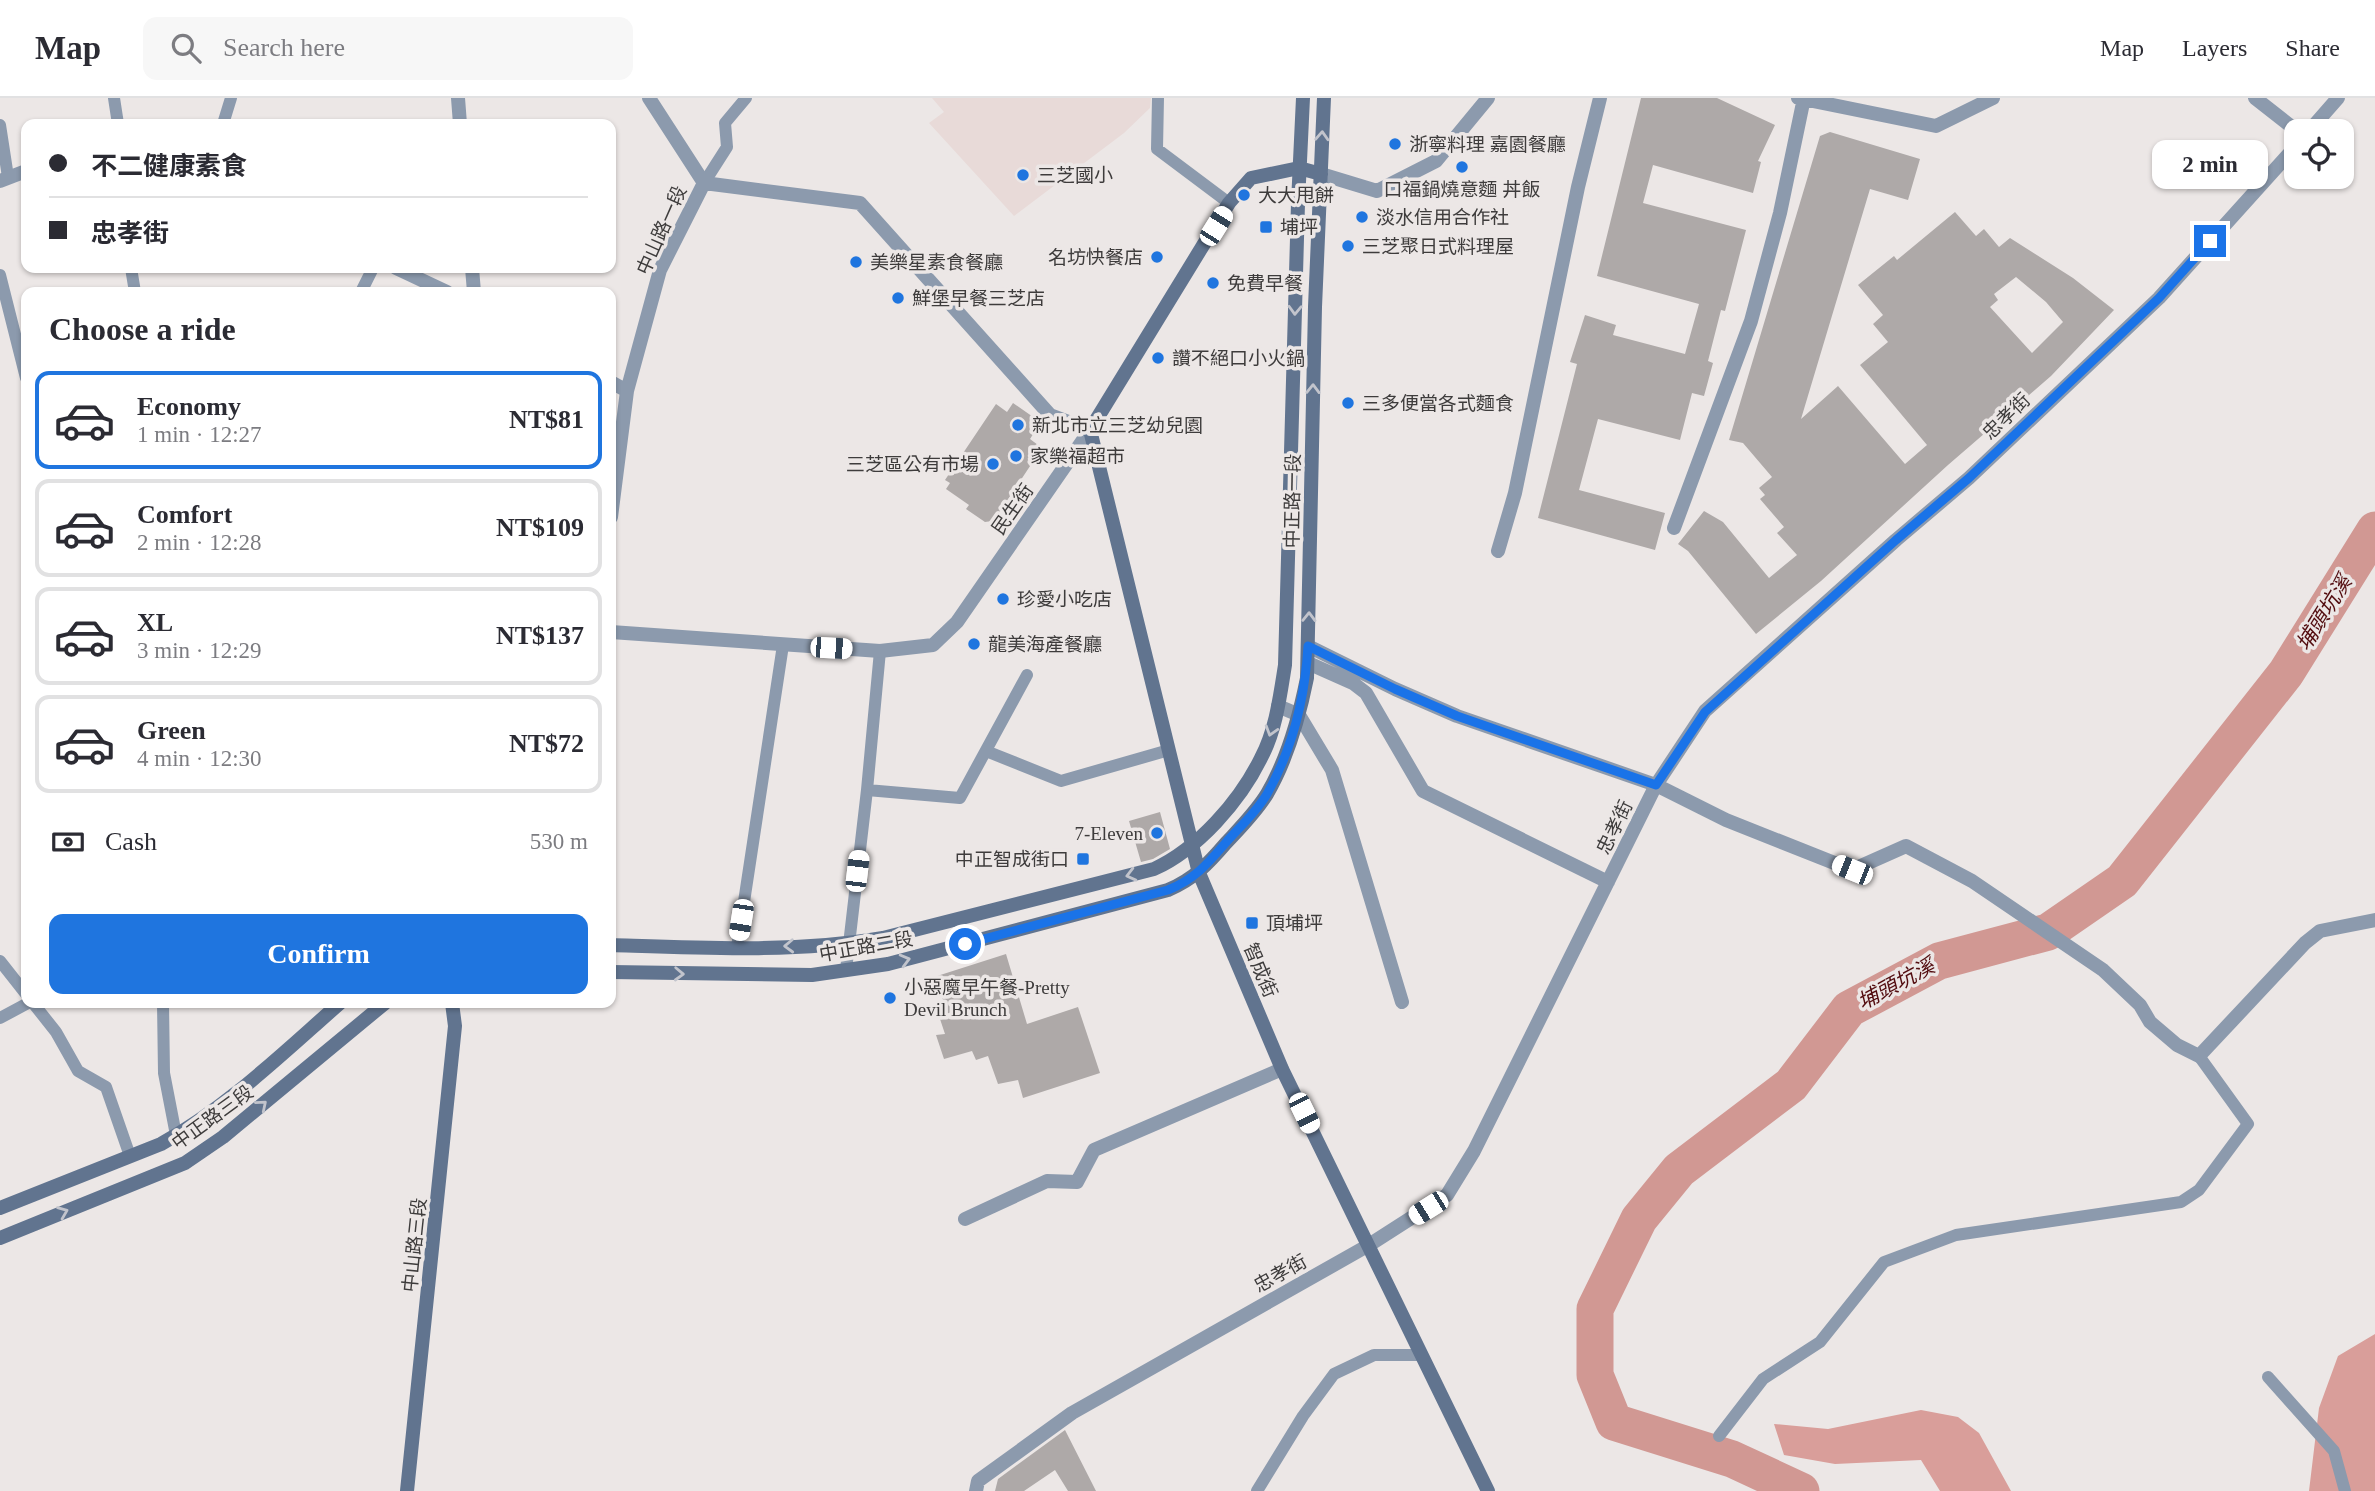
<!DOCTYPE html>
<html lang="en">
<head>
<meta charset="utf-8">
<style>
  :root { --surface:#fff; --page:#f7f7f7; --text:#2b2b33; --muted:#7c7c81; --line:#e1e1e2; --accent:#1f75df }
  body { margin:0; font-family:"Times New Roman","Noto Sans TC",serif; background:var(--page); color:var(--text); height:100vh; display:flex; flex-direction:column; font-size:26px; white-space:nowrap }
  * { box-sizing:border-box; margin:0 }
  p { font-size:23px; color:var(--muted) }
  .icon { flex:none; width:38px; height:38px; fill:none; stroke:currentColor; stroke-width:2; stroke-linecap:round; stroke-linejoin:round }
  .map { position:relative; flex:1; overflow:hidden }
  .side { position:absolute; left:21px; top:189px; width:595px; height:721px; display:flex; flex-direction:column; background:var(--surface); border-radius:14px; box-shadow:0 2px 5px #0004 }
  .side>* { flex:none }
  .guide { position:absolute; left:21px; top:21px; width:595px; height:154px; border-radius:14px; box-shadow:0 2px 5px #0004; display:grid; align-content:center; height:154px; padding:0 28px; background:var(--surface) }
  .controls { position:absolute; left:2284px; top:21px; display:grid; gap:14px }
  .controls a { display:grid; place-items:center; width:70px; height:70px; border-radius:14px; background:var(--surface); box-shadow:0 2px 5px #0004; font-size:35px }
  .end { position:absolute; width:32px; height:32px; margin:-16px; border:9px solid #1a73e8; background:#fff; box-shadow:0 0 0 4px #fff }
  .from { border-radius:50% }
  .bubble { position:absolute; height:49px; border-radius:14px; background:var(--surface); box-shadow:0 2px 5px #0004; font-size:23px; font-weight:700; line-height:49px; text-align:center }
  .car { position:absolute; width:21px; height:42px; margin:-21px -10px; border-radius:9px; box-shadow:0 0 5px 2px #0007; background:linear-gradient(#fff 24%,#345 0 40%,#fff 0 76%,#345 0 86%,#fff 0) }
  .guide b { display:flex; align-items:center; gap:24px; height:66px; font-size:26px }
  .guide b+b { border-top:2px solid var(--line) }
  .guide i { width:18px; height:18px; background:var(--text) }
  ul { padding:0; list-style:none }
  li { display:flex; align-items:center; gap:21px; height:98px; margin:0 14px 10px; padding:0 14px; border:4px solid var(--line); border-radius:14px }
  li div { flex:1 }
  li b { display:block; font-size:26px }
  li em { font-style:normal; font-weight:700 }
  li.active { border-color:var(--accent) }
  li>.icon { width:63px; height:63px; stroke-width:1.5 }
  h2 { padding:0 28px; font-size:32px; line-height:84px }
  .pay { display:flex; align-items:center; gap:18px; height:77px; padding:0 28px; font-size:26px }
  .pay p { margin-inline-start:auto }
  .action { display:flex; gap:14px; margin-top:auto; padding:14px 28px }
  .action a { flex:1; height:80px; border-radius:14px; background:var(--accent); color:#fff; font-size:28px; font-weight:700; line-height:80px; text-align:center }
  header { display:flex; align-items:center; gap:42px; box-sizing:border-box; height:98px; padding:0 35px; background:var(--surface); border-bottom:2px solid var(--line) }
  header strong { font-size:33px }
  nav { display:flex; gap:38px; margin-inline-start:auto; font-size:24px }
  .search { width:490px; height:63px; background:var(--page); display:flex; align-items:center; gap:18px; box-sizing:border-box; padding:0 24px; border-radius:14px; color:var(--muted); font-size:26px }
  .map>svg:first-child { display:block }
</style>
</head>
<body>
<header>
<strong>Map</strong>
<div class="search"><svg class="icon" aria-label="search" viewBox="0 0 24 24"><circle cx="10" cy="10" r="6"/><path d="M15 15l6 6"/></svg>Search here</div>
<nav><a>Map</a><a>Layers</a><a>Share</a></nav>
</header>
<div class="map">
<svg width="2375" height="1393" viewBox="0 0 2375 1393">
  <rect width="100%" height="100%" fill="#ece7e6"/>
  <!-- built -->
  <path fill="#e8dad8" d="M 932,0 L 1151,0 L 1150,10 L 1124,35 L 1014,118 L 929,25 L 944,14 Z"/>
  <!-- forest -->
  <path fill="#d99e9a" d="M 2375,1236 L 2375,1393 L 2309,1393 L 2319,1310 L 2338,1258 Z
    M 1921,1312 L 1958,1319 L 1979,1335 L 2011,1393 L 1940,1393 L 1921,1362 L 1835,1366 L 1784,1357 L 1774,1326 L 1828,1331 Z"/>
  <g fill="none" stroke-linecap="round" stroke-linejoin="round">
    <!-- river -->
    <path stroke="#d19893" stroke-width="37" d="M 1801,1393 L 1732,1361 L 1614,1324 L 1595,1277 L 1595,1211 L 1639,1121 L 1679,1072 L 1791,987 L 1849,911 L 1939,863 L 2048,834 L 2122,783 L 2286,575 L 2375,432"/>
  </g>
  <!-- building -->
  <path fill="#aea9a8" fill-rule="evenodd" d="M 1641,0 L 1717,0 L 1775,27 L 1758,63 L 1761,64 L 1753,95 L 1653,67 L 1643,105 L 1746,132 L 1725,213 L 1721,212 L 1708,263 L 1713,265 L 1704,298 L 1692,295 L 1680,342 L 1598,321 L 1579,392 L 1665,415 L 1655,452 L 1538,420 L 1577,266 L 1570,264 L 1585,217 L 1616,227 L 1613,237 L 1685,256 L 1699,206 L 1597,178 Z
    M 1830,34 L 1920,61 L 1908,102 L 1870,91 L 1801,321 L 1838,288 L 1905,366 L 1927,347 L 1860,267 L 1888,244 L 1873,226 L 1883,217 L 1858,187 L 1894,158 L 1897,162 L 1955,114 L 1976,138 L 1984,131 L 1999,149 L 2010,140 L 2073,180 L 2114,212 L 2051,278 L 1948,367 L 1821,483 L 1756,536 L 1688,453 L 1678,446 L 1704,413 L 1723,424 L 1769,480 L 1797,457 L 1777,435 L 1784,429 L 1760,401 L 1765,397 L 1759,390 L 1772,379 L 1743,345 L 1729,342 L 1820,38 ZM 2016,179 L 2046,204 L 2063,224 L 2032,255 L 1990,209 L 1998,202 L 1994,196 Z
    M 1013,305 L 1036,321 L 1032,326 L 1037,330 L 1030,341 L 1042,350 L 1001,412 L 992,423 L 985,424 L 966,411 L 969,407 L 946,391 L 950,385 L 945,382 L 996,306 L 1007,314 Z
    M 1160,714 L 1170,751 L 1153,761 L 1141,764 L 1129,723 Z
    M 1006,856 L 1027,926 L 1078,909 L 1100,975 L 1023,1000 L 1018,982 L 998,986 L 988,958 L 976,962 L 972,953 L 944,961 L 936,937 L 945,936 L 937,912 L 945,907 L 934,879 Z
    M 1065,1332 L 1096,1393 L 1068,1393 L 1055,1372 L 1024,1393 L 995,1393 L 998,1381 Z"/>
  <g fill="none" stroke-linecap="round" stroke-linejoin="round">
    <!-- lane -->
    <path stroke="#8c9aad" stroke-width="12" d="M 114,0 L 118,26
      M 1158,0 L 1157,51 L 1229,105
      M 223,26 L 231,0
      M 0,27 L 8,79
      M 704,85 L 727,49 L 725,25 L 746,0
      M 131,170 L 135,194
      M 0,177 L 26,280
      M 361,194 L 373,170
      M 986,653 L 1061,683 L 1169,652
      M 867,692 L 960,700 L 1027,577
      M 737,850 L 783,547
      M 0,863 L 26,896
      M 846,872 L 867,692 L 880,553
      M 33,905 L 56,934 L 78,973 L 106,989 L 130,1058
      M 163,905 L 164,975 L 176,1037
      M 0,920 L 28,905
      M 2268,1279 L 2334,1353 L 2345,1393
      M 1719,1338 L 1763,1281 L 1820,1244 L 1884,1164 L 1956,1137 L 2181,1104 L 2199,1092 L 2248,1026 L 2199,958
      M 1257,1393 L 1303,1318 L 1334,1276 L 1374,1257 L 1422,1257"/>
    <!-- street -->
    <path stroke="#8c9aad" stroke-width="14" d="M 458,0 L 460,26
      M 1798,0 L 1936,28 L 1993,0
      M 2255,0 L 2297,33
      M 2309,33 L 2338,0
      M 1321,76 L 1377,93 L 1436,63 L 1488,0
      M 0,83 L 26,73
      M 396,170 L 447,194
      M 472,170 L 474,194
      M 611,284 L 627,293
      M 611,419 L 627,293 L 660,172 L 704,85 L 649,0
      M 1674,430 L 1751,223 L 1780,115 L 1804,0
      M 1498,453 L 1515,395 L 1578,89 L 1600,0
      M 611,534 L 880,553 L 933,547 L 957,524 L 1090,332 L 1050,317 L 860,105 L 704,85
      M 1308,548 L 1395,591 L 1457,618 L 1656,687 L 1726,722 L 1852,772 L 1906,748 L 1972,783 L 2103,872 L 2140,907 L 2150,924 L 2177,947 L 2199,958 L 2305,845 L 2320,833 L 2375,822
      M 1308,565 L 1353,585 L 1366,595 L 1423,693 L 1608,784
      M 1278,608 L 1299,617 L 1332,672 L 1402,904
      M 965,1121 L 1047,1083 L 1077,1084 L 1094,1052 L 1282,971
      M 976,1393 L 978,1383 L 1072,1315 L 1369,1147 L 1447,1097 L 1474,1053 L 1656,687 L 1705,613 L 1896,442 L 1969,380 L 2159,200 L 2296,48"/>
    <!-- secondary -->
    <path stroke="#61748f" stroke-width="14" d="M 1321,76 L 1299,70 L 1251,80 L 1229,105 L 1090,332 L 1199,775 L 1282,971 L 1488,1393
      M 611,847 C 700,850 794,855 883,840 L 1154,771 C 1198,751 1240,703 1261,660 C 1276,632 1280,598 1285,567 L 1298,105 L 1303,0
      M 611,874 L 812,877 L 888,866 L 1168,792 C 1194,781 1208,766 1226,745 C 1240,730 1256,714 1267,696 C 1288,660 1299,620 1307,580 L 1315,209 L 1324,0
      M 0,1110 L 161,1046 C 228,1009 283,955 340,905
      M 0,1140 L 185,1065 L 223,1039 L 385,905
      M 407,1393 L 455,928 L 452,905"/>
  </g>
  <!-- one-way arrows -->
  <defs><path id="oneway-chevron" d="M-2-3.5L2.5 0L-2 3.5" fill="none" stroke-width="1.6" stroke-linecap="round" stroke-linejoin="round" transform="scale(1.75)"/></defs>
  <g stroke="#c2c4cc">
    <use href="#oneway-chevron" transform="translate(1322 38) rotate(-87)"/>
    <use href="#oneway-chevron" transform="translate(1295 212) rotate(92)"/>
    <use href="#oneway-chevron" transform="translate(1313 291) rotate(-89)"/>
    <use href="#oneway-chevron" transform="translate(1309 519) rotate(-89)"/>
    <use href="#oneway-chevron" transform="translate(1271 633) rotate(107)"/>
    <use href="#oneway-chevron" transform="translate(1131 777) rotate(166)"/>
    <use href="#oneway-chevron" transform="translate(789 848) rotate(178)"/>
    <use href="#oneway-chevron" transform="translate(905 862) rotate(-15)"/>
    <use href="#oneway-chevron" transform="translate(679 876) rotate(2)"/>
    <use href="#oneway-chevron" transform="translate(262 1007) rotate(-40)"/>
    <use href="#oneway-chevron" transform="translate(63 1114) rotate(-22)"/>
  </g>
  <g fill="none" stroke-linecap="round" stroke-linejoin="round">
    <!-- route -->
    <path stroke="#1a73e8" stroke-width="9" d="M 965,846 L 1168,792 C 1197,780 1209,764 1229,741 C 1242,727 1257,713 1267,696 C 1293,650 1305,600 1308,548 L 1395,591 L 1457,618 L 1656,687 L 1705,614 L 1896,442 L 1969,380 L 2159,200 L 2210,143"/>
  </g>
  <!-- markers -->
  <g fill="#1f75df" stroke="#ece7e6" stroke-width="2.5">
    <circle cx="1395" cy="46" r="7"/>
    <circle cx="1462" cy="69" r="7"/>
    <circle cx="1023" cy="77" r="7"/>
    <circle cx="1244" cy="97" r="7"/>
    <circle cx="1362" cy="119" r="7"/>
    <rect x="1259" y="122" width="14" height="14" rx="3.5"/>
    <circle cx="1348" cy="148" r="7"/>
    <circle cx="1157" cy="159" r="7"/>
    <circle cx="856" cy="164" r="7"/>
    <circle cx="1213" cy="185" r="7"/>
    <circle cx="898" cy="200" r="7"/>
    <circle cx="1158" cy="260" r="7"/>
    <circle cx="1348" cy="305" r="7"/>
    <circle cx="1018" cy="327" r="7"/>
    <circle cx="1016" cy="358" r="7"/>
    <circle cx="993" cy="366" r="7"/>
    <circle cx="1003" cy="501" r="7"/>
    <circle cx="974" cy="546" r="7"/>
    <circle cx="1157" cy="735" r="7"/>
    <rect x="1076" y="754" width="14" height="14" rx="3.5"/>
    <rect x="1245" y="818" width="14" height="14" rx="3.5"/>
    <circle cx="890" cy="900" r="7"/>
  </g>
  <g text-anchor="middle" stroke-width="7" stroke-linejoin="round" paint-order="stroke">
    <!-- poi labels -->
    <g font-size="19" fill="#3e3c3c" stroke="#ece7e6" text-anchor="start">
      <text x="1409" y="53">浙寧料理 嘉園餐廳</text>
      <text x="1037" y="84">三芝國小</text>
      <text x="1462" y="98" text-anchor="middle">口福鍋燒意麵 丼飯</text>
      <text x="1258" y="104">大大甩餅</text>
      <text x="1376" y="126">淡水信用合作社</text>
      <text x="1280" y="136">埔坪</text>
      <text x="1362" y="155">三芝聚日式料理屋</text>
      <text x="1143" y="166" text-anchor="end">名坊快餐店</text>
      <text x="870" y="171">美樂星素食餐廳</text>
      <text x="1227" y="192">免費早餐</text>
      <text x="912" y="207">鮮堡早餐三芝店</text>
      <text x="1172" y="267">讚不絕口小火鍋</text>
      <text x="1362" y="312">三多便當各式麵食</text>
      <text x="1032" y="334">新北市立三芝幼兒園</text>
      <text x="1030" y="365">家樂福超市</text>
      <text x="979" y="373" text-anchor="end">三芝區公有市場</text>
      <text x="1017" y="508">珍愛小吃店</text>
      <text x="988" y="553">龍美海產餐廳</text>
      <text x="1143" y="742" text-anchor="end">7-Eleven</text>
      <text x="1069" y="768" text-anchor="end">中正智成街口</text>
      <text x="1266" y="832">頂埔坪</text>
      <text x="904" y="896">小惡魔早午餐-Pretty<tspan x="904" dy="22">Devil Brunch</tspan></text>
    </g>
    <!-- street labels -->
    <g font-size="19" fill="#3e3c3c" stroke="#ece7e6">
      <text transform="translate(661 132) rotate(-66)" y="7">中山路一段</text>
      <text transform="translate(2006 318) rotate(-44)" y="7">忠孝街</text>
      <text transform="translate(1292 403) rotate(-89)" y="7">中正路一段</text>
      <text transform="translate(1012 411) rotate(-55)" y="7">民生街</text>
      <text transform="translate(1614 729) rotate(-64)" y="7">忠孝街</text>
      <text transform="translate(866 848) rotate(-10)" y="7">中正路二段</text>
      <text transform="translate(1261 872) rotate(67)" y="7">智成街</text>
      <text transform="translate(212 1019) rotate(-36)" y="7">中正路三段</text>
      <text transform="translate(414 1147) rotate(-84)" y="7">中山路三段</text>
      <text transform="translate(1280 1175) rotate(-29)" y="7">忠孝街</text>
    </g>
    <!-- water labels -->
    <g font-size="21" font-style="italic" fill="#520c0f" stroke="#ece7e6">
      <text transform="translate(2324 515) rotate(-58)" y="7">埔頭坑溪</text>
      <text transform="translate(1896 886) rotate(-28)" y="7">埔頭坑溪</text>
    </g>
  </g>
</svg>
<div class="controls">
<a><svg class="icon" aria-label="locate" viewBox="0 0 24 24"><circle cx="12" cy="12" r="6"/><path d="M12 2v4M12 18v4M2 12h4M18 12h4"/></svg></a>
</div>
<i class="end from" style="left:965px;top:846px"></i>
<i class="end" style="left:2210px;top:143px"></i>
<div class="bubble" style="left:2152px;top:42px;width:116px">2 min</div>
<i class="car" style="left:1216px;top:128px;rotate:32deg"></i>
<i class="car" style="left:831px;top:550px;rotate:93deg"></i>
<i class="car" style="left:1852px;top:772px;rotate:292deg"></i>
<i class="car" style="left:857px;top:773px;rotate:7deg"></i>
<i class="car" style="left:741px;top:822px;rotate:189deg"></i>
<i class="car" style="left:1304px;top:1015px;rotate:154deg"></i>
<i class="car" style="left:1428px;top:1110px;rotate:238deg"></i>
<div class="guide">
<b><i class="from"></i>不二健康素食</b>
<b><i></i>忠孝街</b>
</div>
<section class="side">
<h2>Choose a ride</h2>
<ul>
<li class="active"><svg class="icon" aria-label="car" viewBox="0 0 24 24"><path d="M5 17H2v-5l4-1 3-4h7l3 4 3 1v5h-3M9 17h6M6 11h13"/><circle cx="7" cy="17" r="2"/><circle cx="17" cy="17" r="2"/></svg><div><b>Economy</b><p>1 min · 12:27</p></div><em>NT$81</em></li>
<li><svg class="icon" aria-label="car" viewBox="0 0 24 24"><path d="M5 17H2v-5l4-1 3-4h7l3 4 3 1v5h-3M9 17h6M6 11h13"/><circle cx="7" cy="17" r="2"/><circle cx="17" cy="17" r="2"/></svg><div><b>Comfort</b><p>2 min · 12:28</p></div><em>NT$109</em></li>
<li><svg class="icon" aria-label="car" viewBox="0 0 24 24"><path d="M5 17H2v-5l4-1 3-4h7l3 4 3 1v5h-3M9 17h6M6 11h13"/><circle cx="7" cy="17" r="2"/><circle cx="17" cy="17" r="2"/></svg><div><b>XL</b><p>3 min · 12:29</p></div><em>NT$137</em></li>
<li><svg class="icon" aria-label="car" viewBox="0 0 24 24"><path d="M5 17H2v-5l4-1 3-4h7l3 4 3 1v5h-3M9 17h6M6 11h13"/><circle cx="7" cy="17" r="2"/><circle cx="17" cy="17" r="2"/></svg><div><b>Green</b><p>4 min · 12:30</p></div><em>NT$72</em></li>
</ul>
<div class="pay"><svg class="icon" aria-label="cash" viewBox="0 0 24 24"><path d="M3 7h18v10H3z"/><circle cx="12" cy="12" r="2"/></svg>Cash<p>530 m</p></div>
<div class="action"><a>Confirm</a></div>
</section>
</div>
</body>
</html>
